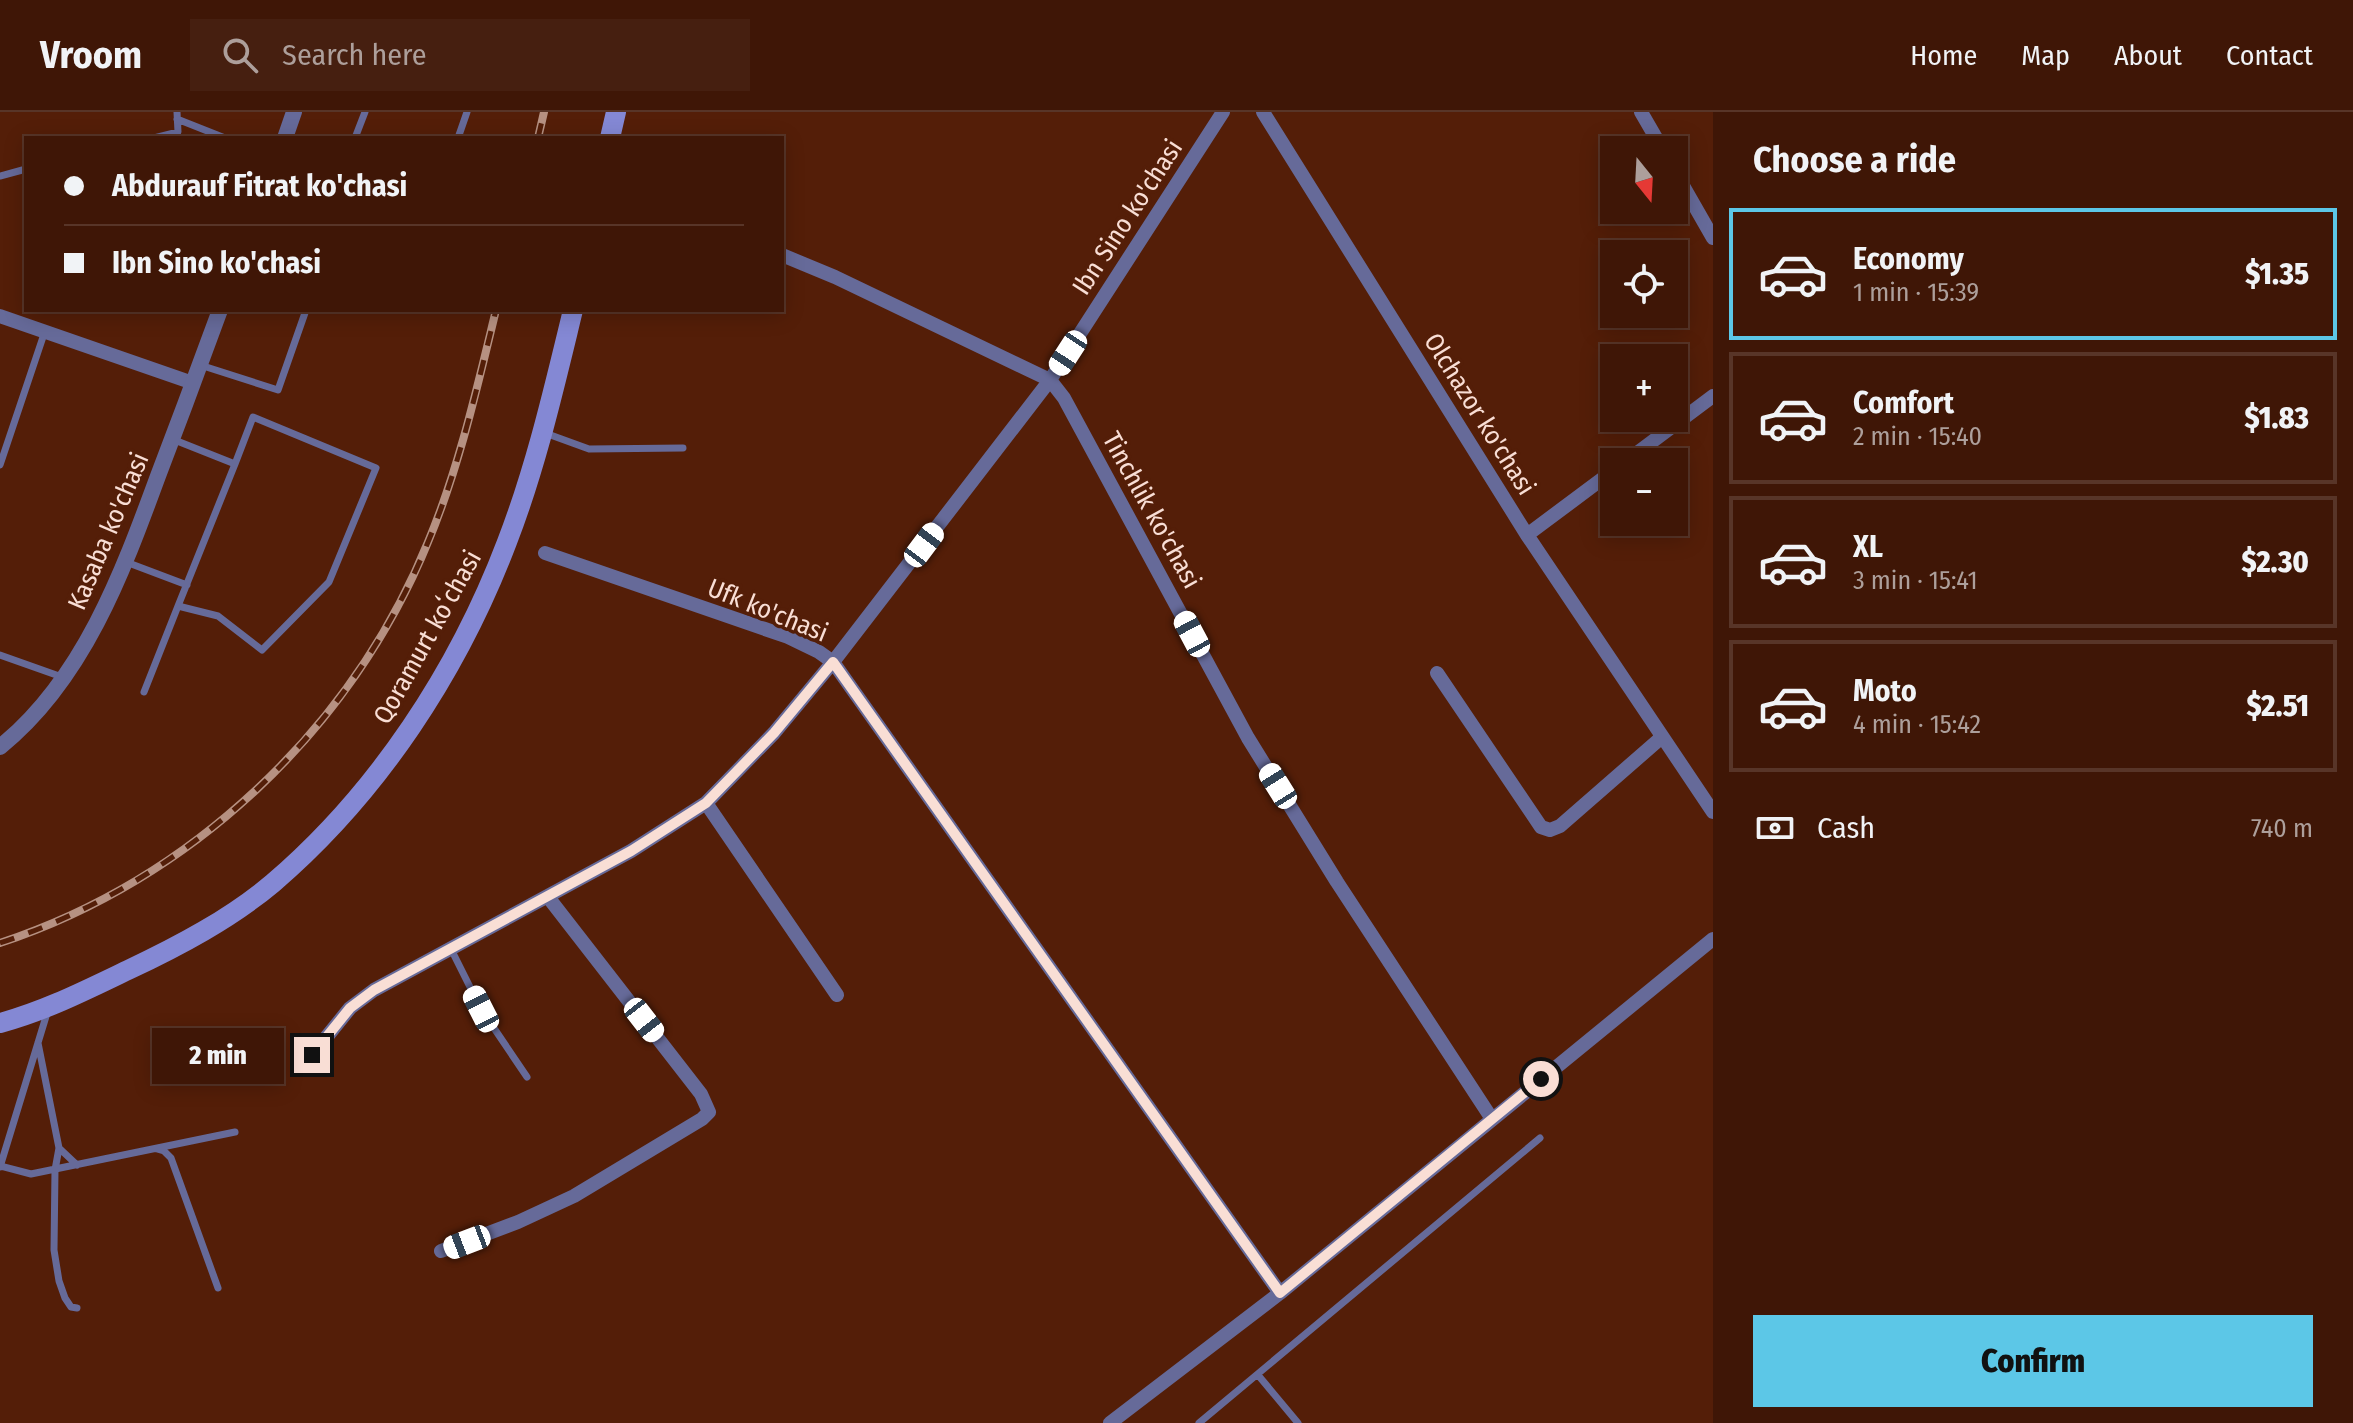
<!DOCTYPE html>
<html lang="en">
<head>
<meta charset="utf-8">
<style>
  :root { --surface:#3f1606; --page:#461f10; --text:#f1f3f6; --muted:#ad9f9b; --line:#583528; --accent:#5cc7e7 }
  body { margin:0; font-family:"Fira Sans Condensed",sans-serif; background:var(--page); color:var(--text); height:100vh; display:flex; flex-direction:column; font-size:30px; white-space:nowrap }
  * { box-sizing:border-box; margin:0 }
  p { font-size:26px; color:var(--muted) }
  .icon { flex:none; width:44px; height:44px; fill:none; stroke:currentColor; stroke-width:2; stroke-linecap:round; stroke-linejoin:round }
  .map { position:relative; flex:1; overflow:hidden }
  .panel { display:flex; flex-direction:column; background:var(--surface); width:640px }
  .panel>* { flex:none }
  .banner { position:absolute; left:24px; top:24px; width:760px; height:176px; border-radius:0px; box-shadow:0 4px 20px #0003,0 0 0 2px var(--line); display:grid; align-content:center; height:176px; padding:0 40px; background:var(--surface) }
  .needle { width:52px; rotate:162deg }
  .controls { position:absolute; left:1600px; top:24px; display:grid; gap:16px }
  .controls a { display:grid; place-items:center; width:88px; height:88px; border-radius:0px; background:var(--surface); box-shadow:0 4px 20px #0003,0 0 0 2px var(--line); font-size:40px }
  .end { position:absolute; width:36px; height:36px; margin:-18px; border:10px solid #f9ded5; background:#111; box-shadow:0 0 0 4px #111 }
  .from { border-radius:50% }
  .bubble { position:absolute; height:56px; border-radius:0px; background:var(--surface); box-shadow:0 4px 20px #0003,0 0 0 2px var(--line); font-size:26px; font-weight:800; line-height:56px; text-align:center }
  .car { position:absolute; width:24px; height:48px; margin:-24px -12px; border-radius:10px; box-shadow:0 0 6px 2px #0007; background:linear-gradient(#fff 24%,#345 0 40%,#fff 0 76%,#345 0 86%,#fff 0) }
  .banner b { display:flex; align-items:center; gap:28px; height:76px; font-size:30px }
  .banner b+b { border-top:2px solid var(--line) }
  .banner i { width:20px; height:20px; background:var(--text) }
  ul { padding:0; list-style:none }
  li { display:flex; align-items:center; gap:24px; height:132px; margin:0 16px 12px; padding:0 24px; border:4px solid var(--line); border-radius:0px }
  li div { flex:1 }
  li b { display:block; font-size:30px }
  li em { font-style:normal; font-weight:800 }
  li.active { border-color:var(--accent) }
  li>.icon { width:72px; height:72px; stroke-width:1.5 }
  h2 { padding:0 40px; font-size:36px; line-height:96px }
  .pay { display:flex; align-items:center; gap:20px; height:88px; padding:0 40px; font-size:30px }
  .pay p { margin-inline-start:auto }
  .primary-button { display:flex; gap:16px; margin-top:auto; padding:16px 40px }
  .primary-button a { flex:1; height:92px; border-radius:0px; background:var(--accent); color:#111; font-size:32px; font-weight:800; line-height:92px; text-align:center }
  header { display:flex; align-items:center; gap:48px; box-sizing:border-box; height:112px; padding:0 40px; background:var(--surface); border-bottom:2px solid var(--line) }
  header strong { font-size:38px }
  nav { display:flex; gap:44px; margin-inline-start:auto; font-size:28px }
  .search { width:560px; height:72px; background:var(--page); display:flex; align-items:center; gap:20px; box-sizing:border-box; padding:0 28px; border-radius:0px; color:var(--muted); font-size:30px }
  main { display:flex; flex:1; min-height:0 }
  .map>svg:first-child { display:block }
</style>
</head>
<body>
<header>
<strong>Vroom</strong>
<div class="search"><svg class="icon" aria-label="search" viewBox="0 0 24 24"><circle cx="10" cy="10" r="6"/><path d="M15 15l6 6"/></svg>Search here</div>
<nav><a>Home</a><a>Map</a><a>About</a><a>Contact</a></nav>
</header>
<main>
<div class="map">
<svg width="1713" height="1311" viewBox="0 0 1713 1311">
  <rect width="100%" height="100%" fill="#541e08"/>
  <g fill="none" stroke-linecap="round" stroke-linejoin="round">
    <!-- service -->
    <path stroke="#666a99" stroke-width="7" d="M 177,7 L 225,26
      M 154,26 L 178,20 L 177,0
      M 355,26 L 365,0
      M 458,26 L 467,0
      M 0,64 L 26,57
      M 200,253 L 278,278 L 306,198
      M 545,321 L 589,337 L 683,336
      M 172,327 L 235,352 L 253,305 L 376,356 L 329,470 L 262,538 L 218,504 L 178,494 L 235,352
      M 0,353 L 45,219
      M 126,450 L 187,473
      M 0,543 L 62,565
      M 144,580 L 178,494
      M 451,837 L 481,897 L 527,965
      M 38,931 L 59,1036 L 55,1058 L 54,1138 L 59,1169 L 65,1186 L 71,1195 L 77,1196
      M 59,1036 L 77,1053
      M 157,1037 L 164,1039 L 171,1046 L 218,1176
      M 0,1054 L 31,1062 L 235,1020
      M 0,1055 L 48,898
      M 1258,1263 L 1298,1311
      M 1199,1311 L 1540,1026"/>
    <!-- minor -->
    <path stroke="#666a99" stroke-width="14" d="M 1263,0 L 1527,423 L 1713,700
      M 1641,0 L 1663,38
      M 1674,58 L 1713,126
      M 782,143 L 835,165 L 1050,268 L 1064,286 L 1248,626 L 1337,770 L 1492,1007
      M 0,204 L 193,271
      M 1625,350 L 1713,284
      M 1527,423 L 1614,358
      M 545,441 L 788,525 L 819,540 L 833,550 L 1280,1181
      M 1437,561 L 1541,715 L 1550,718 L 1560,714 L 1662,625
      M 706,691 L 837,883
      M 312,943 L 350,896 L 374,878 L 631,739 L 706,691 L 774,621 L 833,550 L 1050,268 L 1223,0
      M 441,1139 L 518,1110 L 574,1084 L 702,1007 L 709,1000 L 701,982 L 548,785
      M 1110,1311 L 1280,1181 L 1713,827"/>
    <!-- tertiary -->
    <path stroke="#666a99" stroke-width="16" d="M 285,26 L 294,0
      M 0,635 C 83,568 122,462 158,364 C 179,309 200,253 220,198"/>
    <!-- secondary -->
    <path stroke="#8488d4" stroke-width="20" d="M 610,26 L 616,0
      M 0,911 C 45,899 86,878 128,858 C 179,834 230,807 273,771 C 378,681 458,559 507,430 C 536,355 554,276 573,198"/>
    <defs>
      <path id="rail" d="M 538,26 L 544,0
        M 0,831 C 191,768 352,617 428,430 C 459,356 477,276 496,198"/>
    </defs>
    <!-- rail casing -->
    <use href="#rail" stroke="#b69182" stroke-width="8"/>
    <!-- rail -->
    <use href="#rail" stroke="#541e08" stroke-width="5" stroke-dasharray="15" stroke-linecap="butt"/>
  </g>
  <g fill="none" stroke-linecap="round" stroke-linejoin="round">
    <!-- route -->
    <path stroke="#f9ded5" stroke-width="10" d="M 312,943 L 350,896 L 374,878 L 631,739 L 706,691 L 774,621 L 833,550 L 1280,1181 L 1541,967"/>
  </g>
  <g text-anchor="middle" stroke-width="7" stroke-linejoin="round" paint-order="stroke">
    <!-- street labels -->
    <g font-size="26" fill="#f9ded5" stroke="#541e08">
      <text transform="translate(1127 105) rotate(-57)" y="9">Ibn Sino ko'chasi</text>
      <text transform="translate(1480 302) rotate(58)" y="9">Olchazor ko'chasi</text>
      <text transform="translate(1152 398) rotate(61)" y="9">Tinchlik ko'chasi</text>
      <text transform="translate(108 419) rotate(-67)" y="9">Kasaba ko'chasi</text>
      <text transform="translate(768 498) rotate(22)" y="9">Ufk ko'chasi</text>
      <text transform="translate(427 525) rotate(-61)" y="9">Qoramurt koʻchasi</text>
    </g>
  </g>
</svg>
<div class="controls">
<a><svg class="needle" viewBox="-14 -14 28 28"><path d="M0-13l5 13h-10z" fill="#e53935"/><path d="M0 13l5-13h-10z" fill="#ad9f9b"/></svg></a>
<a><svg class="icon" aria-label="locate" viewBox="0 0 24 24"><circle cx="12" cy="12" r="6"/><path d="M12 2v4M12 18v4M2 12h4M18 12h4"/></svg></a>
<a>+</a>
<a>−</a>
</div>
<i class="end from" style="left:1541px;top:967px"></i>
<i class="end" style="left:312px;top:943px"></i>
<div class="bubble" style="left:152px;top:916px;width:132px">2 min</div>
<i class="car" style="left:1068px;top:241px;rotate:213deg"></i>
<i class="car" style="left:924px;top:433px;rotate:37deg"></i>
<i class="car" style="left:1192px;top:522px;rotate:332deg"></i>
<i class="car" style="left:1278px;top:674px;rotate:328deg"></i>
<i class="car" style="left:481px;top:897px;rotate:333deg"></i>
<i class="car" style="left:644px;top:908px;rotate:142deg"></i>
<i class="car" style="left:467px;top:1130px;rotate:249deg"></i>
<div class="banner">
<b><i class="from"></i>Abdurauf Fitrat ko'chasi</b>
<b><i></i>Ibn Sino ko'chasi</b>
</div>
</div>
<section class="panel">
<h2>Choose a ride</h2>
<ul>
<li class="active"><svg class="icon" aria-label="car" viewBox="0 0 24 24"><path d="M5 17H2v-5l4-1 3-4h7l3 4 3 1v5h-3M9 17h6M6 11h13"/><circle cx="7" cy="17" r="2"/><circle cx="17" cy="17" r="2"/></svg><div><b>Economy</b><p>1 min · 15:39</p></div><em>$1.35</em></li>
<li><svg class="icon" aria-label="car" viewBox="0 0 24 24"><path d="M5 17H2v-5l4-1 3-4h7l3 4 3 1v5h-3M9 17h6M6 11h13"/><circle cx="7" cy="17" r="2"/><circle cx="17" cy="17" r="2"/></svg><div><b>Comfort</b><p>2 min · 15:40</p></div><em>$1.83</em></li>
<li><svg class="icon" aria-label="car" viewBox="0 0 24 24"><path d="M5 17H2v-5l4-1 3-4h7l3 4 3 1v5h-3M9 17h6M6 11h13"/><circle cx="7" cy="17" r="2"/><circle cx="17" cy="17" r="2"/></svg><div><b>XL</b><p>3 min · 15:41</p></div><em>$2.30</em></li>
<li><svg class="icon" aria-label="car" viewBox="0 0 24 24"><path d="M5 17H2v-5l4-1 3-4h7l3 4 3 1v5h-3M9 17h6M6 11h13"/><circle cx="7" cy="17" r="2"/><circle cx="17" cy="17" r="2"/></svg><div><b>Moto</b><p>4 min · 15:42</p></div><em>$2.51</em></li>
</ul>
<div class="pay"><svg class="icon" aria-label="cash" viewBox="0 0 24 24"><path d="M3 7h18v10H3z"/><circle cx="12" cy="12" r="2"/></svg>Cash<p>740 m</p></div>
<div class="primary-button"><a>Confirm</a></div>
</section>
</main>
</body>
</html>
